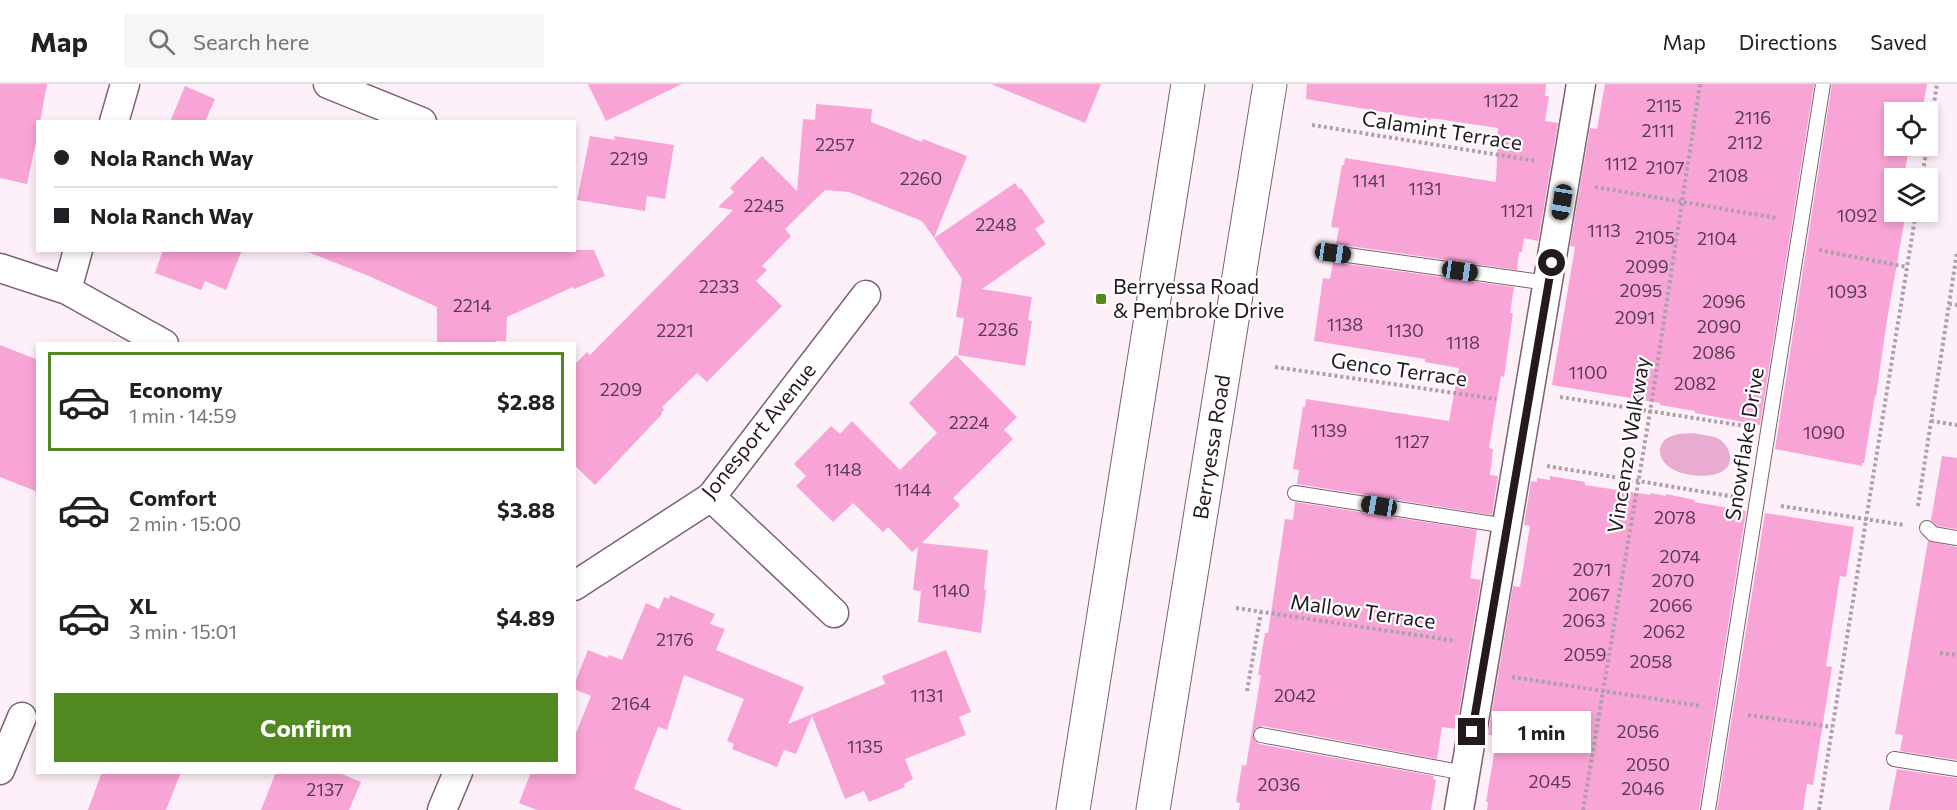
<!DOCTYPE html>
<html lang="en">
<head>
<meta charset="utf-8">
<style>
  :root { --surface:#fff; --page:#f6f6f6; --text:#202124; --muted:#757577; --line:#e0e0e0; --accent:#528821 }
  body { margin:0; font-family:Commissioner,sans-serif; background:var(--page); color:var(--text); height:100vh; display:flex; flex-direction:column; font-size:22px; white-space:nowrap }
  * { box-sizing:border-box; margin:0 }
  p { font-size:20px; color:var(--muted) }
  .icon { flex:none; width:33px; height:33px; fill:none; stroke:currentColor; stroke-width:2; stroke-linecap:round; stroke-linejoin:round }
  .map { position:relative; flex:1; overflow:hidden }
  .details { position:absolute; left:36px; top:258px; width:540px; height:432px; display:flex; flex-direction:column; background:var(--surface); border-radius:0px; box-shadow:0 3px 9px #0003 }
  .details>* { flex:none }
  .top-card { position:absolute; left:36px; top:36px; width:540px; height:132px; border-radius:0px; box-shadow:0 3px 9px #0003; display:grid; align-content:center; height:132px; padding:0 18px; background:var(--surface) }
  .fabs { position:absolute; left:1884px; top:18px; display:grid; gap:12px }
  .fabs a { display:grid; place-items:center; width:54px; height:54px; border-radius:0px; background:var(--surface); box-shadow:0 3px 9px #0003; font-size:30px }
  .end { position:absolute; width:27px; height:27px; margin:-14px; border:8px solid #251920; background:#fff; box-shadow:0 0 0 3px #fff }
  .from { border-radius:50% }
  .bubble { position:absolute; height:42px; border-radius:0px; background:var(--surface); box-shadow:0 3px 9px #0003; font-size:20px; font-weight:700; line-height:42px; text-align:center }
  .car { position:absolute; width:18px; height:36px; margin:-18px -9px; border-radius:8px; box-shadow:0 0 4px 2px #0007; background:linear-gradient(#222 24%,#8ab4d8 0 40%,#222 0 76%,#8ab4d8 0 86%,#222 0) }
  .top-card b { display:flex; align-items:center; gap:21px; height:57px; font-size:22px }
  .top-card b+b { border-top:2px solid var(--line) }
  .top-card i { width:15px; height:15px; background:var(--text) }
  ul { padding:10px 0 0; list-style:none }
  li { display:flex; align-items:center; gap:18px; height:99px; margin:0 12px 9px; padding:0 6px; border:3px solid transparent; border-radius:0px }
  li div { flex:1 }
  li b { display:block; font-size:22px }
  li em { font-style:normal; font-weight:700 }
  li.on { border-color:var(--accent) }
  li>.icon { width:54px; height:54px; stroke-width:1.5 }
  .primary-button { display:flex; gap:12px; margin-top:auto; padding:12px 18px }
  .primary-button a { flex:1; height:69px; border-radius:0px; background:var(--accent); color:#fff; font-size:24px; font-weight:700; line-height:69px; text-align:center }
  header { display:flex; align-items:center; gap:36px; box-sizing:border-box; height:84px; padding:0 30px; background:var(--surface); border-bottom:2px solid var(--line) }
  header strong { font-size:28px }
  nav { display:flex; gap:33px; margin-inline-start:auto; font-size:21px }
  .search { width:420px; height:54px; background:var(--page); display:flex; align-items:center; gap:15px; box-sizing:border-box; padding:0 21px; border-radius:0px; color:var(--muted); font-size:22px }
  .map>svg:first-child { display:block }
</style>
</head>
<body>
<header>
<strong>Map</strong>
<div class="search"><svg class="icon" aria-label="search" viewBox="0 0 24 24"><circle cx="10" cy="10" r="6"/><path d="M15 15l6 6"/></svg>Search here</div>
<nav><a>Map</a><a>Directions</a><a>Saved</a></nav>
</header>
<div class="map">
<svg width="1957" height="726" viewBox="0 0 1957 726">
  <rect width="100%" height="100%" fill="#fef0f8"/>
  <!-- green -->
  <path fill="#e9abcf" d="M 1694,349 C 1701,351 1710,351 1717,354 C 1723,357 1727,362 1729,368 C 1739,398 1683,396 1668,382 C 1656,372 1657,355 1675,351 C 1681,349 1688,350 1694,349 Z"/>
  <!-- building -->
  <path fill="#f8a4d6" d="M 0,0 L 47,0 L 40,38 L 38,38 L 38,48 L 27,100 L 0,94 Z
    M 588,0 L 682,0 L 606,37 Z
    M 991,0 L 1101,0 L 1085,39 Z
    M 1307,0 L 1546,0 L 1545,12 L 1549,12 L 1545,37 L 1558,39 L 1538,157 L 1524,154 L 1522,168 L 1519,168 L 1517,186 L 1336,160 L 1339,144 L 1331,143 L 1342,81 L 1344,81 L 1345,74 L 1496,98 L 1498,44 L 1431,34 L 1431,36 L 1306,15 Z
    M 1605,0 L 1814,0 L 1760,341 L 1695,329 L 1695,327 L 1660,321 L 1660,319 L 1552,301 L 1575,163 L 1570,162 L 1590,44 L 1597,45 Z
    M 1832,0 L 1927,0 L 1922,28 L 1894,28 L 1894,62 L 1909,62 L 1904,94 L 1894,94 L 1894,128 L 1906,128 L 1887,236 L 1876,312 L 1875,312 L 1864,379 L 1862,379 L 1862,382 L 1775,365 Z
    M 185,2 L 215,15 L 205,38 L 170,38 Z
    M 816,20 L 872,25 L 871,38 L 922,58 L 923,55 L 967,72 L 934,154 L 922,137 L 849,108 L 825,106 L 785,145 L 791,152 L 762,182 L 767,186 L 756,197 L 782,222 L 707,298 L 697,289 L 662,323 L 664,326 L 661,329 L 662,330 L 595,401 L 574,381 L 574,281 L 587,268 L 590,271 L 733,126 L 718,123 L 734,108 L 730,104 L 762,72 L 797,107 L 803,35 L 815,36 Z
    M 590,52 L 615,56 L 614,52 L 674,61 L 665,115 L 647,112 L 645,127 L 577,116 Z
    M 1015,99 L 1019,105 L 1021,104 L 1045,138 L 1035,145 L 1046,160 L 982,205 L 1032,213 L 1028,236 L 1032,237 L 1025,282 L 958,271 L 964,234 L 956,233 L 962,195 L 934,154 Z
    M 163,166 L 242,166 L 226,206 L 205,197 L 201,206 L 155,189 Z
    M 308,166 L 594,166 L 605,192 L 574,205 L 573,203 L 507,233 L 506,257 L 496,257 L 496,260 L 437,260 L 437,223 L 369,192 L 308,168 Z
    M 1333,178 L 1514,203 L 1510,229 L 1513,229 L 1504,293 L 1501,292 L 1489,364 L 1493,365 L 1490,391 L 1498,392 L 1492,431 L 1297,400 L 1299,386 L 1293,385 L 1303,323 L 1305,323 L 1306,315 L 1449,337 L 1459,284 L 1425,278 L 1425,275 L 1314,257 L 1323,194 L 1330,195 Z
    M 0,261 L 38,276 L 38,408 L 0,393 Z
    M 956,271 L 1017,333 L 1004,346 L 1013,355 L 953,414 L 960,421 L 922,459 L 988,466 L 984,505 L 986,506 L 981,549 L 918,538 L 921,507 L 913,506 L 918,463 L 912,468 L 888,443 L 883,448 L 853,419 L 833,438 L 796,402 L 806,392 L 794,380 L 831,342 L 840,350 L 852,337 L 900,386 L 937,349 L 909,319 Z
    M 1942,372 L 1957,374 L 1957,445 L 1937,442 L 1931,436 Z
    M 1550,392 L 1585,398 L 1585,401 L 1650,411 L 1651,409 L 1666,412 L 1666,410 L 1695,416 L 1694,418 L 1746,427 L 1699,726 L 1487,726 L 1488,718 L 1486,718 L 1497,652 L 1488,651 L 1513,502 L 1520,503 L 1530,442 L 1524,441 L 1531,397 L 1537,398 L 1537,394 L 1550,396 Z
    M 1295,418 L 1477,446 L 1470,494 L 1481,496 L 1456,645 L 1442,643 L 1437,675 L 1263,642 L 1255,645 L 1252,650 L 1255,657 L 1259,660 L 1434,692 L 1433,695 L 1436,696 L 1431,726 L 1239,726 L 1240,719 L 1236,718 L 1242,681 L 1246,682 L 1261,591 L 1258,591 L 1265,549 L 1268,549 L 1285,435 L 1293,436 Z
    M 1765,429 L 1854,443 L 1846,493 L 1840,492 L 1826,582 L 1832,583 L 1813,701 L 1807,700 L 1803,726 L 1717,726 Z
    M 1928,457 L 1957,463 L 1957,676 L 1900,667 L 1903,651 L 1895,650 Z
    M 670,511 L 715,530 L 710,540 L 725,545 L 716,566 L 804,603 L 788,640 L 885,600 L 882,592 L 946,566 L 971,628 L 959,633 L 966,651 L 905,675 L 913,695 L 904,700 L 905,703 L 869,718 L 864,707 L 845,715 L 812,632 L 796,670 L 784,666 L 777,683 L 732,665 L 734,660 L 727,657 L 744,615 L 684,591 L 667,646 L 658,643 L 634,705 L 683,726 L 537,726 L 519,719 L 531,688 L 574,688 L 574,654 L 591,612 L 574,605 L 574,601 L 588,566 L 608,574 L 609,571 L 622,576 L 646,519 L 659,525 L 664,513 L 669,515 Z
    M 1897,685 L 1957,694 L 1957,726 L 1889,726 Z
    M 102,688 L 181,688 L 166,726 L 88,726 Z
    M 276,688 L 337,688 L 361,698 L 349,726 L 261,726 Z"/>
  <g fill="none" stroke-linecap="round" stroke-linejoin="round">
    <defs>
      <path id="service" d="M 1333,169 L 1548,199
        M 1295,409 L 1507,442
        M 1927,444 L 1933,450 L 1957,454
        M 1261,651 L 1465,689
        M 1894,675 L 1957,685
        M 1708,726 L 1823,0"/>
      <path id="minor" d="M 328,0 L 422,38
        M 114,38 L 125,0
        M 0,184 L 67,206 L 164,260
        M 67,206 L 78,166
        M 711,413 L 834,529
        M 574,502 L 711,413 L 866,211
        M 0,686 L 22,633
        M 442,726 L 458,688
        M 1459,726 L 1581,0"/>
      <path id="primary" d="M 1073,726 L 1188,0
        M 1153,726 L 1270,0"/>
    </defs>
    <!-- service casing -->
    <use href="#service" stroke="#7e6071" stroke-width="16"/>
    <!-- minor casing -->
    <use href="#minor" stroke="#7e6071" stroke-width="31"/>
    <!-- primary casing -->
    <use href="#primary" stroke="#7e6071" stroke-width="35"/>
    <!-- path -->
    <path stroke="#ada0a8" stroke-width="4" stroke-dasharray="3 3" stroke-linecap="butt" d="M 1312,41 L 1537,77
      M 1928,58 L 1937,0
      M 1922,94 L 1927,62
      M 1595,103 L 1777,134
      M 1819,166 L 1907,183
      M 1949,220 L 1957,221
      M 1275,283 L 1496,315
      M 1560,313 L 1745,342
      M 1931,337 L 1957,341
      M 1547,382 L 1735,413
      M 1781,422 L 1904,441
      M 1918,422 L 1957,168
      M 1236,524 L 1456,557
      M 1940,569 L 1957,571
      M 1512,593 L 1701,622
      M 1247,607 L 1261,528
      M 1748,631 L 1832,643
      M 1583,726 L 1650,328 L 1700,0
      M 1819,726 L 1916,128"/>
    <!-- service -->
    <use href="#service" stroke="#fff" stroke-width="14"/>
    <!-- minor -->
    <use href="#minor" stroke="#fff" stroke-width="28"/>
    <!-- primary -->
    <use href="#primary" stroke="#fff" stroke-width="33"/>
  </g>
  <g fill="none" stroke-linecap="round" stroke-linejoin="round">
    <!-- route -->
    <path stroke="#251920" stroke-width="8" d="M 1472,648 L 1552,179"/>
  </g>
  <!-- markers -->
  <rect fill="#528821" stroke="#fff" stroke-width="2" x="1095" y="209" width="12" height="12" rx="3"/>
  <g text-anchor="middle" stroke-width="4.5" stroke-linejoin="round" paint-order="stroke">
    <!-- number labels -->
    <g font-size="18" fill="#5a3c4e">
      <text x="1501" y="23">1122</text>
      <text x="1664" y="28">2115</text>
      <text x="1753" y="40">2116</text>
      <text x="1658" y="53">2111</text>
      <text x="1745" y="65">2112</text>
      <text x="835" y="67">2257</text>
      <text x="629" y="81">2219</text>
      <text x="1621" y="86">1112</text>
      <text x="1665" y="90">2107</text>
      <text x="1728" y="98">2108</text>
      <text x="921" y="101">2260</text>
      <text x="1369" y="103">1141</text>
      <text x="1425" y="111">1131</text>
      <text x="764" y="128">2245</text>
      <text x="1517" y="133">1121</text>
      <text x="1857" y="138">1092</text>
      <text x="996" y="147">2248</text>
      <text x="1604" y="153">1113</text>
      <text x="1655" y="160">2105</text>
      <text x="1717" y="161">2104</text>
      <text x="1647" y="189">2099</text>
      <text x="719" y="209">2233</text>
      <text x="1641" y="213">2095</text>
      <text x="1847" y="214">1093</text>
      <text x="1724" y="224">2096</text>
      <text x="472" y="228">2214</text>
      <text x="1635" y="240">2091</text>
      <text x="1345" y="247">1138</text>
      <text x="1719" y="249">2090</text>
      <text x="998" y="252">2236</text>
      <text x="675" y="253">2221</text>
      <text x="1405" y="253">1130</text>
      <text x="1463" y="265">1118</text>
      <text x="1714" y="275">2086</text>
      <text x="1588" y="295">1100</text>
      <text x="1695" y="306">2082</text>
      <text x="621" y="312">2209</text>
      <text x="969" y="345">2224</text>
      <text x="1329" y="353">1139</text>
      <text x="1824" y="355">1090</text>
      <text x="1412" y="364">1127</text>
      <text x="843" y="392">1148</text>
      <text x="913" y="412">1144</text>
      <text x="1675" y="440">2078</text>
      <text x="1680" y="479">2074</text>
      <text x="1592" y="492">2071</text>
      <text x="1673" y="503">2070</text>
      <text x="951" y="513">1140</text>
      <text x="1589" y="517">2067</text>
      <text x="1671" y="528">2066</text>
      <text x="1584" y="543">2063</text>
      <text x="1664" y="554">2062</text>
      <text x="675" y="562">2176</text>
      <text x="1585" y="577">2059</text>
      <text x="1651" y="584">2058</text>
      <text x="927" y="618">1131</text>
      <text x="1295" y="618">2042</text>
      <text x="631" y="626">2164</text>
      <text x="1638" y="654">2056</text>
      <text x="865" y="669">1135</text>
      <text x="1648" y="687">2050</text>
      <text x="1550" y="704">2045</text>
      <text x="1279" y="707">2036</text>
      <text x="1643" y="711">2046</text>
      <text x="325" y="712">2137</text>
    </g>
    <!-- street labels -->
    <g font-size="21" fill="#251920" stroke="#fff">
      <text transform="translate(1442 47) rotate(9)" y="7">Calamint Terrace</text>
      <text transform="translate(1399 286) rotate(8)" y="7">Genco Terrace</text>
      <text transform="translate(759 347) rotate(-51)" y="7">Jonesport Avenue</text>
      <text transform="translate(1745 360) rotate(-81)" y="7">Snowflake Drive</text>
      <text transform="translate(1629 361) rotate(-81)" y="7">Vincenzo Walkway</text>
      <text transform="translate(1212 363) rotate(-81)" y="7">Berryessa Road</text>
      <text transform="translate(1363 528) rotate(8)" y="7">Mallow Terrace</text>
    </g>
    <!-- poi labels -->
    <g font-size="21" fill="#251920" stroke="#fff" text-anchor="start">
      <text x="1113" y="210">Berryessa Road<tspan x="1113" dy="24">&amp; Pembroke Drive</tspan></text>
    </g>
  </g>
</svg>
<div class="fabs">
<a><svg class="icon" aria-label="locate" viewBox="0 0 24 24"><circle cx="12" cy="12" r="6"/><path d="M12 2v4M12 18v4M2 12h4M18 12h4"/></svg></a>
<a><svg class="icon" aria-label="layers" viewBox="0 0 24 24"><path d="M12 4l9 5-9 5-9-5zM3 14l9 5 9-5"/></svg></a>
</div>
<i class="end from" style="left:1552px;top:179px"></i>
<i class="end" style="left:1472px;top:648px"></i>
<div class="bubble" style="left:1492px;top:627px;width:99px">1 min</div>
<i class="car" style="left:1562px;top:118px;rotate:189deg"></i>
<i class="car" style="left:1333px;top:169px;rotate:98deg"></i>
<i class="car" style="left:1460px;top:187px;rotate:98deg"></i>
<i class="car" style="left:1379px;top:422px;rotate:279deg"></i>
<div class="top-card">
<b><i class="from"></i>Nola Ranch Way</b>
<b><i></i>Nola Ranch Way</b>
</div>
<section class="details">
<ul>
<li class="on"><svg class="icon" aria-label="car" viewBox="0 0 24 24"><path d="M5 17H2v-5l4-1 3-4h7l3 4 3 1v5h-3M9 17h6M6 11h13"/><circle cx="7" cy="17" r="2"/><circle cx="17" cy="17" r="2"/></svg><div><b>Economy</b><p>1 min · 14:59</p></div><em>$2.88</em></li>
<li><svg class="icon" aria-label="car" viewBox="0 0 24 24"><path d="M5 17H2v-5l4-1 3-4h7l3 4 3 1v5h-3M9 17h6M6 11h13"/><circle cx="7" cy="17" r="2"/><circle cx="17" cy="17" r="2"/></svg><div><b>Comfort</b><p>2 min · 15:00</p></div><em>$3.88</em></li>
<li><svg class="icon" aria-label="car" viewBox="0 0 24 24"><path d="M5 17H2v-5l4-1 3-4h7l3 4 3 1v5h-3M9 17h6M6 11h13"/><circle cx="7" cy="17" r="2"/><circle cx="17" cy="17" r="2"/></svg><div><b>XL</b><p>3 min · 15:01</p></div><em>$4.89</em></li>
</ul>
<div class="primary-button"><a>Confirm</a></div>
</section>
</div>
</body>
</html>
